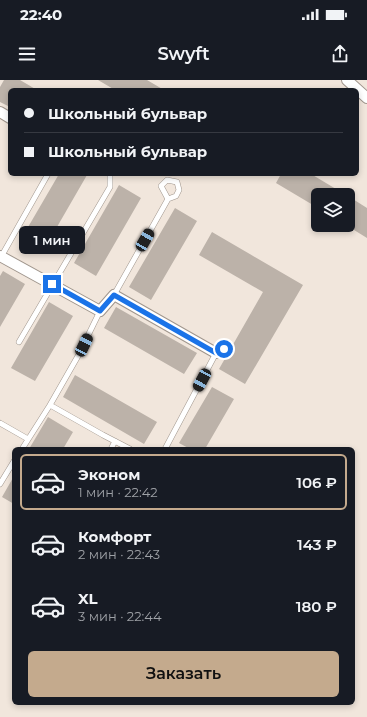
<!DOCTYPE html>
<html lang="ru">
<head>
<meta charset="utf-8">
<style>
  :root { --surface:#171b24; --page:#20242c; --text:#f1f3f6; --muted:#9ea1a6; --line:#363941; --accent:#c4aa8d }
  body { margin:0; font-family:Montserrat,sans-serif; background:var(--page); color:var(--text); height:100vh; display:flex; flex-direction:column; font-size:15px; white-space:nowrap }
  * { box-sizing:border-box; margin:0 }
  p { font-size:13px; color:var(--muted) }
  .icon { flex:none; width:22px; height:22px; fill:none; stroke:currentColor; stroke-width:2; stroke-linecap:round; stroke-linejoin:round }
  .map { position:relative; flex:1; overflow:hidden }
  .drawer { position:absolute; left:12px; top:367px; width:343px; height:258px; display:flex; flex-direction:column; background:var(--surface); border-radius:6px; box-shadow:0 2px 6px #0003 }
  .drawer>* { flex:none }
  .top-card { position:absolute; left:8px; top:8px; width:351px; height:88px; border-radius:6px; box-shadow:0 2px 6px #0003; display:grid; align-content:center; height:88px; padding:0 16px; background:var(--surface) }
  .tools { position:absolute; left:311px; top:108px; display:grid; gap:8px }
  .tools a { display:grid; place-items:center; width:44px; height:44px; border-radius:6px; background:var(--surface); box-shadow:0 2px 6px #0003; font-size:20px }
  .end { position:absolute; width:18px; height:18px; margin:-9px; border:5px solid #1a73e8; background:#fff; box-shadow:0 0 0 2px #fff }
  .from { border-radius:50% }
  .bubble { position:absolute; height:28px; border-radius:6px; background:var(--surface); box-shadow:0 2px 6px #0003; font-size:13px; font-weight:600; line-height:28px; text-align:center }
  .car { position:absolute; width:12px; height:24px; margin:-12px -6px; border-radius:5px; box-shadow:0 0 3px 1px #0007; background:linear-gradient(#222 24%,#8ab4d8 0 40%,#222 0 76%,#8ab4d8 0 86%,#222 0) }
  .top-card b { display:flex; align-items:center; gap:14px; height:38px; font-size:15px }
  .top-card b+b { border-top:1px solid var(--line) }
  .top-card i { width:10px; height:10px; background:var(--text) }
  ul { padding:7px 0 0; list-style:none }
  li { display:flex; align-items:center; gap:12px; height:56px; margin:0 8px 6px; padding:0 8px; border:2px solid transparent; border-radius:6px }
  li div { flex:1 }
  li b { display:block; font-size:15px }
  li em { font-style:normal; font-weight:600 }
  li.active { border-color:var(--accent) }
  li>.icon { width:36px; height:36px; stroke-width:1.5 }
  .action { display:flex; gap:8px; margin-top:auto; padding:8px 16px }
  .action a { flex:1; height:46px; border-radius:6px; background:var(--accent); color:#111; font-size:16px; font-weight:600; line-height:46px; text-align:center }
  .status { display:flex; justify-content:space-between; align-items:center; height:28px; padding:0 20px; background:var(--surface); direction:ltr }
  .status svg { height:11px; fill:currentColor }
  header { display:flex; justify-content:space-between; align-items:center; height:52px; padding:0 16px; background:var(--surface); font-size:18px; font-weight:600 }
  .map>svg:first-child { display:block }
</style>
</head>
<body>
<div class="status"><b>22:40</b><svg viewBox="0 0 49 12"><path d="M0 12V9h3v3zM5 12V6h3v6zM10 12V3h3v9zM15 12V0h3v12zM26 1h20v11H26zM47 4h2v5h-2z"/></svg></div>
<header><svg class="icon" aria-label="menu" viewBox="0 0 24 24"><path d="M4 6h16M4 12h16M4 18h16"/></svg>Swyft<svg class="icon" aria-label="share" viewBox="0 0 24 24"><path d="M12 15V3M7 8l5-5 5 5M5 13v7h14v-7"/></svg></header>
<div class="map">
<svg width="367" height="637" viewBox="0 0 367 637">
  <rect width="100%" height="100%" fill="#f1e6dc"/>
  <!-- building -->
  <path fill="#bcb2a9" d="M 4,0 L 20,0 L 37,10 L 10,10 L 10,27 L 0,22 L 0,7 Z
    M 98,0 L 147,0 L 164,10 L 115,10 Z
    M 59,94 L 85,94 L 87,95 L 46,166 L 24,154 Z
    M 281,94 L 311,94 L 346,115 L 318,115 L 318,128 L 276,103 Z
    M 119,105 L 141,118 L 96,196 L 74,183 Z
    M 348,116 L 367,128 L 367,158 L 346,145 L 348,145 Z
    M 175,128 L 197,141 L 151,220 L 129,207 Z
    M 212,152 L 303,205 L 245,304 L 219,289 L 263,212 L 199,175 Z
    M 3,191 L 25,204 L 0,247 L 0,196 Z
    M 49,222 L 73,236 L 35,301 L 11,288 Z
    M 116,227 L 197,273 L 184,294 L 104,248 Z
    M 75,295 L 157,342 L 144,364 L 63,317 Z
    M 212,307 L 234,319 L 205,369 L 190,369 L 179,363 Z
    M 48,337 L 73,352 L 63,369 L 29,369 Z
    M 14,396 L 14,424 L 2,417 Z"/>
  <g fill="none" stroke-linecap="round" stroke-linejoin="round">
    <defs>
      <path id="service" d="M 1,177 L 48,94
        M 114,215 L 168,119 L 161,106 L 167,100 L 177,102 L 179,110 L 176,116 L 168,119
        M 100,231 L 78,276 L 50,325 L 103,355 L 130,369
        M 19,262 L 110,107 L 110,95 L 109,94
        M 0,343 L 28,359
        M 22,369 L 50,325
        M 111,369 L 115,361
        M 165,369 L 216,273
        M 0,404 L 14,381"/>
      <path id="minor" d="M 347,0 L 367,18
        M 0,32 L 10,38
        M 0,176 L 100,231 L 114,215 L 216,273 L 224,269"/>
    </defs>
    <!-- service casing -->
    <use href="#service" stroke="#a0968d" stroke-width="6"/>
    <!-- minor casing -->
    <use href="#minor" stroke="#a0968d" stroke-width="12"/>
    <!-- service -->
    <use href="#service" stroke="#fff" stroke-width="5"/>
    <!-- minor -->
    <use href="#minor" stroke="#fff" stroke-width="10"/>
  </g>
  <g fill="none" stroke-linecap="round" stroke-linejoin="round">
    <!-- route -->
    <path stroke="#1a73e8" stroke-width="5" d="M 52,204 L 100,231 L 114,215 L 216,273 L 224,269"/>
  </g>
</svg>
<div class="tools">
<a><svg class="icon" aria-label="layers" viewBox="0 0 24 24"><path d="M12 4l9 5-9 5-9-5zM3 14l9 5 9-5"/></svg></a>
</div>
<i class="end from" style="left:224px;top:269px"></i>
<i class="end" style="left:52px;top:204px"></i>
<div class="bubble" style="left:19px;top:146px;width:66px">1 мин</div>
<i class="car" style="left:145px;top:160px;rotate:30deg"></i>
<i class="car" style="left:84px;top:265px;rotate:26deg"></i>
<i class="car" style="left:202px;top:300px;rotate:208deg"></i>
<div class="top-card">
<b><i class="from"></i>Школьный бульвар</b>
<b><i></i>Школьный бульвар</b>
</div>
<section class="drawer">
<ul>
<li class="active"><svg class="icon" aria-label="car" viewBox="0 0 24 24"><path d="M5 17H2v-5l4-1 3-4h7l3 4 3 1v5h-3M9 17h6M6 11h13"/><circle cx="7" cy="17" r="2"/><circle cx="17" cy="17" r="2"/></svg><div><b>Эконом</b><p>1 мин · 22:42</p></div><em>106 ₽</em></li>
<li><svg class="icon" aria-label="car" viewBox="0 0 24 24"><path d="M5 17H2v-5l4-1 3-4h7l3 4 3 1v5h-3M9 17h6M6 11h13"/><circle cx="7" cy="17" r="2"/><circle cx="17" cy="17" r="2"/></svg><div><b>Комфорт</b><p>2 мин · 22:43</p></div><em>143 ₽</em></li>
<li><svg class="icon" aria-label="car" viewBox="0 0 24 24"><path d="M5 17H2v-5l4-1 3-4h7l3 4 3 1v5h-3M9 17h6M6 11h13"/><circle cx="7" cy="17" r="2"/><circle cx="17" cy="17" r="2"/></svg><div><b>XL</b><p>3 мин · 22:44</p></div><em>180 ₽</em></li>
</ul>
<div class="action"><a>Заказать</a></div>
</section>
</div>
</body>
</html>
